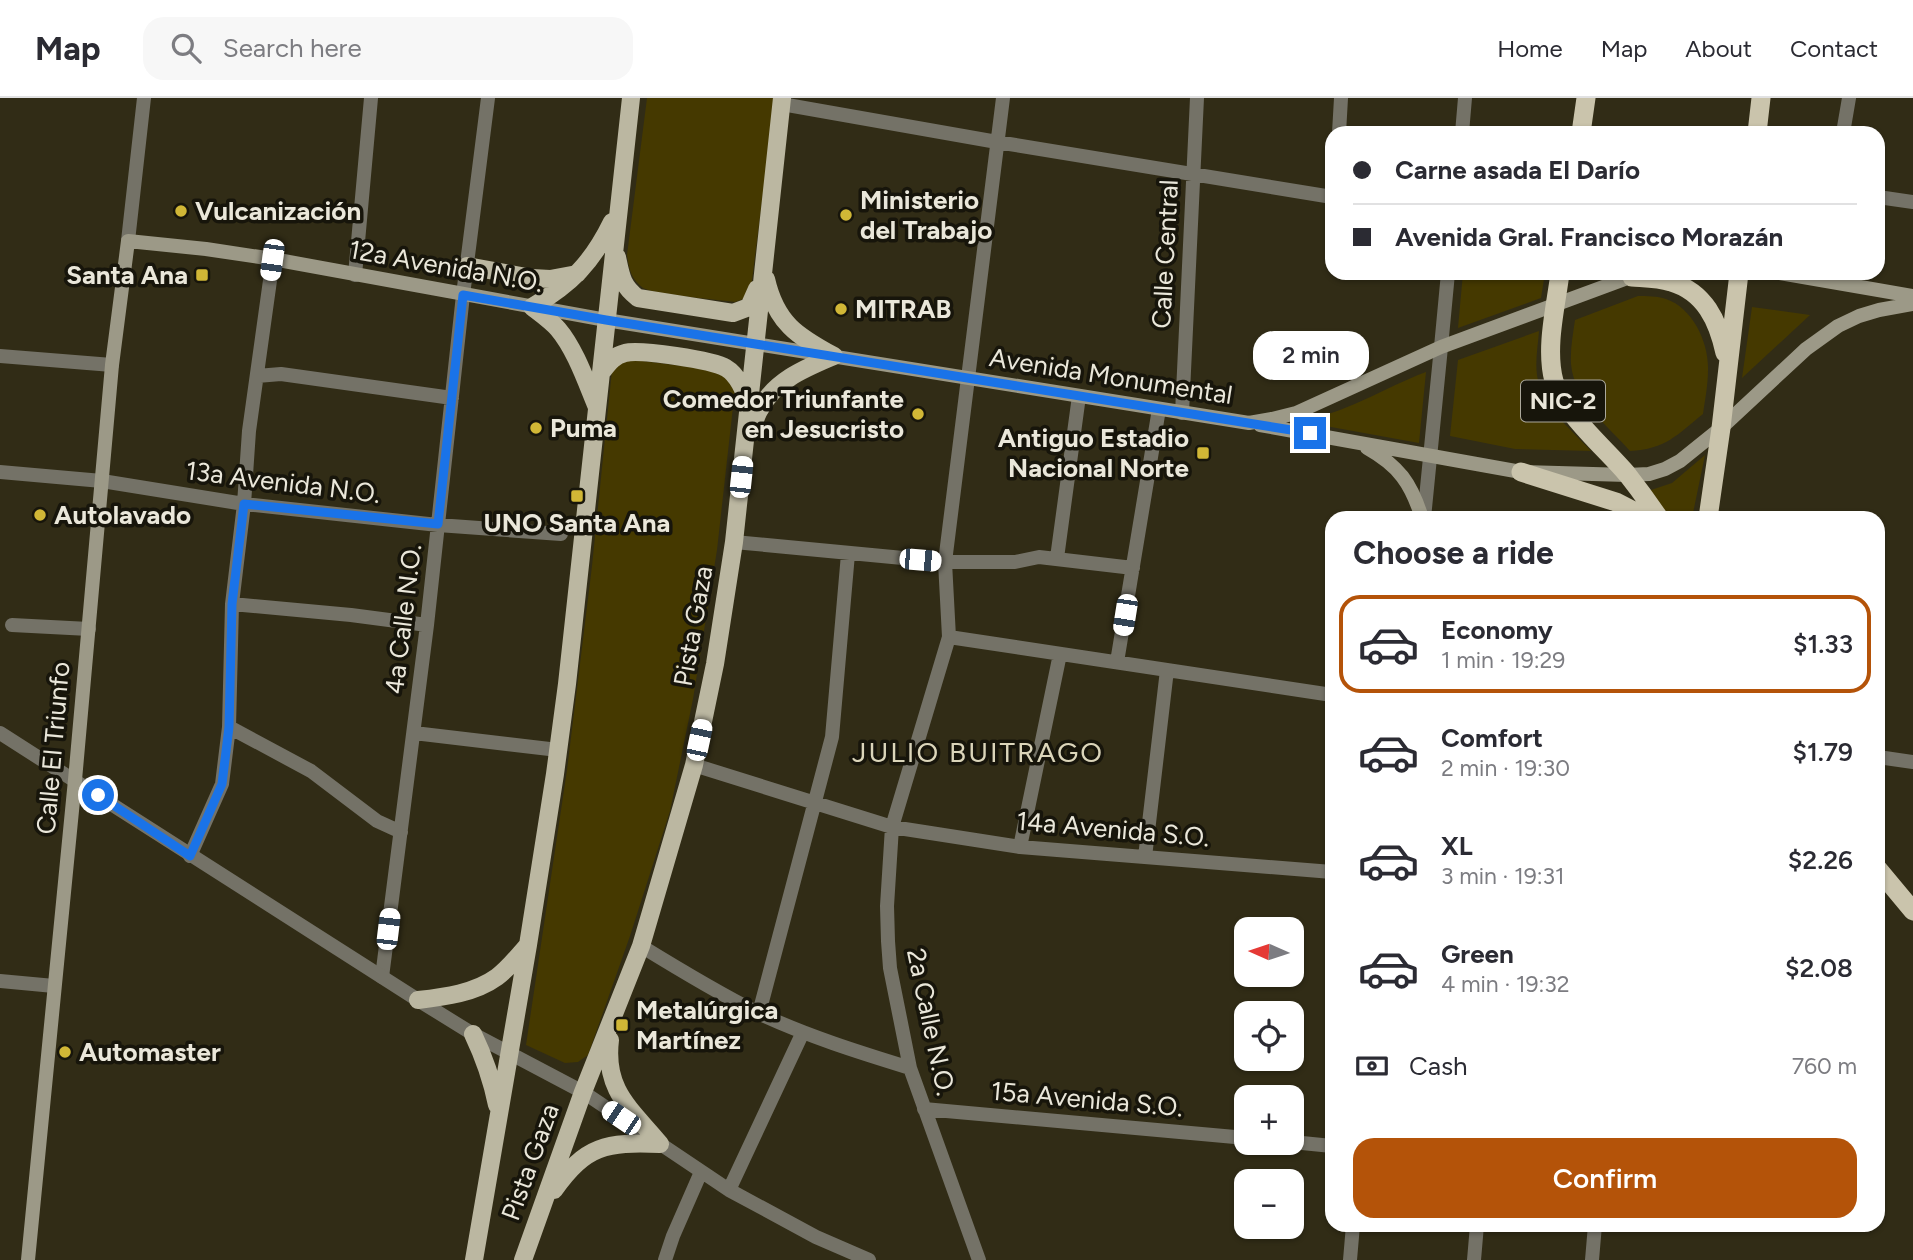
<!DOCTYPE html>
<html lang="en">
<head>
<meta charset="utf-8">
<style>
  :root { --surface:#fff; --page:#f7f7f7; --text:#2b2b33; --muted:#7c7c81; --line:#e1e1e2; --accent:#b45309 }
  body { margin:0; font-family:Figtree,sans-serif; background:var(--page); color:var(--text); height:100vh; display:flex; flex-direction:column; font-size:26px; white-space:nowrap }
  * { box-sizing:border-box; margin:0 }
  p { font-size:23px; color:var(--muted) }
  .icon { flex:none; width:38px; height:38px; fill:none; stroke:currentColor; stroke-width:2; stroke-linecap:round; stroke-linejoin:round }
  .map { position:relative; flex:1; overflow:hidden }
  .side { position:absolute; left:1325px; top:413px; width:560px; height:721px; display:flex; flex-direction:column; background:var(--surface); border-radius:21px; box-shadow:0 2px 5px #0004 }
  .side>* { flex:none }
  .top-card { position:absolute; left:1325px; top:28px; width:560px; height:154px; border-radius:21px; box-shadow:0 2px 5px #0004; display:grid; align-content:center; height:154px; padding:0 28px; background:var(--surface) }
  .needle { width:46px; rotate:273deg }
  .fabs { position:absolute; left:1234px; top:819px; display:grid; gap:14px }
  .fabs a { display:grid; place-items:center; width:70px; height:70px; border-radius:14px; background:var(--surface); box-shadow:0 2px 5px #0004; font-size:35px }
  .end { position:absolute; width:32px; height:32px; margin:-16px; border:9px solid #1a73e8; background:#fff; box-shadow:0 0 0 4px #fff }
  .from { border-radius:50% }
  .bubble { position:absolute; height:49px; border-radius:21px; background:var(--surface); box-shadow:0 2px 5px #0004; font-size:23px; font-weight:600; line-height:49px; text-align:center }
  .car { position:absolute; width:21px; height:42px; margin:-21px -10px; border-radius:9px; box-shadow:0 0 5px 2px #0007; background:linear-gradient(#fff 24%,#345 0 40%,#fff 0 76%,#345 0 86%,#fff 0) }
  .top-card b { display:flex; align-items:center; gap:24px; height:66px; font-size:26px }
  .top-card b+b { border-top:2px solid var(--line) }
  .top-card i { width:18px; height:18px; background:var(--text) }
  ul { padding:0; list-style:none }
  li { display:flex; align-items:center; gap:21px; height:98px; margin:0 14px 10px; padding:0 14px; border:4px solid transparent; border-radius:21px }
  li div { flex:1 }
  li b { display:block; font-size:26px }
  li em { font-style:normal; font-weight:600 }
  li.on { border-color:var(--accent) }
  li>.icon { width:63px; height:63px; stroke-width:1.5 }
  h2 { padding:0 28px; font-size:32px; line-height:84px }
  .pay { display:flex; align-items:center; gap:18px; height:77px; padding:0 28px; font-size:26px }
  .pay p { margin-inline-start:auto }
  .action { display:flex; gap:14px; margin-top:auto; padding:14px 28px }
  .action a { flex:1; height:80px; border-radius:21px; background:var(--accent); color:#fff; font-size:28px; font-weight:600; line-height:80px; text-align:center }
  header { display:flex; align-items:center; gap:42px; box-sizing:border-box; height:98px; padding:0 35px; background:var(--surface); border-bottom:2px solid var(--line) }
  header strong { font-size:33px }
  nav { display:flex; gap:38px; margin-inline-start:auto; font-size:24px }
  .search { width:490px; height:63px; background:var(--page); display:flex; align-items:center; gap:18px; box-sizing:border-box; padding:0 24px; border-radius:21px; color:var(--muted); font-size:26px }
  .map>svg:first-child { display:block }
</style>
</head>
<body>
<header>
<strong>Map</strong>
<div class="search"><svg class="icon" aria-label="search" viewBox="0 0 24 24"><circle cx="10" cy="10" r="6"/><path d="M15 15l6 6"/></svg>Search here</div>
<nav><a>Home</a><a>Map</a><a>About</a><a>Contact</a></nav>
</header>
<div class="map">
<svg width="1913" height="1162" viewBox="0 0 1913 1162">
  <rect width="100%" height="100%" fill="#312c16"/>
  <!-- green -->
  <path fill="#453900" d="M 647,0 L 775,0 L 751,190 L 746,200 L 735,204 C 719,202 652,196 643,190 C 631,181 629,171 627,157 Z
    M 1463,175 L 1545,175 L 1541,200 L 1458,230 Z
    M 1638,198 C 1647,198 1657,198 1666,201 C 1693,210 1709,245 1708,272 C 1708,287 1705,302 1703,316 C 1677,337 1666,351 1630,353 C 1608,328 1574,302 1571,266 C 1570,252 1573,236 1575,222 Z
    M 1752,209 L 1810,217 L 1742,280 Z
    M 1539,233 C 1538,247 1535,263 1537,277 C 1541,308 1571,331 1591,353 L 1515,351 L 1450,338 L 1458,262 Z
    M 626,261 L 723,273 L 735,291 L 717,452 L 693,601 L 670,713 L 630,838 L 588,957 L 578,964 L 565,965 L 526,947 L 567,672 L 592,468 L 612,272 Z
    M 1426,274 L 1419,345 L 1298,323 C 1344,317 1383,290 1426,274 Z
    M 1705,357 L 1692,420 L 1670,420 L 1648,393 L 1672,385 Z"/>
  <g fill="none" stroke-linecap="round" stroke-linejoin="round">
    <!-- minor -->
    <path stroke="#747267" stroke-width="14" d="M 782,6 L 997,44 L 1332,99
      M 1339,35 L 1341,0
      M 1462,35 L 1465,0
      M 1843,35 L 1849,0
      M 1878,99 L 1913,104
      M 355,177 L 371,0
      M 1441,249 L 1448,175
      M 0,258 L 112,267
      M 257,278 L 281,276 L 452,300
      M 1182,315 L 1197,0
      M 0,374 L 102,383 L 244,406 L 438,427 L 561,436
      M 734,444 L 945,464 L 1015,464 L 1039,459 L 1133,470
      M 1057,460 L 1079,298
      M 232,506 L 351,517 L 427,527
      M 12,527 L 89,531
      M 949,539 L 1332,597
      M 1117,564 L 1159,311
      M 229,629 L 311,673 L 377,723 L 401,734
      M 414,635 L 558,652
      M 694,667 L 892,729 L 1020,749 L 1332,774
      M 1020,749 L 1060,556
      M 190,758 L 222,686 L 229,629 L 232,506 L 244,406 L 249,333 L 273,161
      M 1145,759 L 1167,572
      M 641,848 C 680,872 718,895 758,915 C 807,938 858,954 910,970
      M 382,879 L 427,527 L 463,197 L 488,0
      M 0,883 L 54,888
      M 759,915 L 832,639 L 848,456
      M 583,994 L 729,1092 L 816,1139 L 869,1162
      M 924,1011 L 1246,1040
      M 1292,1044 L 1332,1048
      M 729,1092 L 803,934
      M 665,1162 L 673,1138 L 701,1074
      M 979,1162 L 910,970 L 890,870 L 888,843 L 887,808 L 892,729 L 949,539 L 945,464 L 1003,0
      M 1474,1162 L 1477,1127
      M 1592,1162 L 1595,1127"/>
    <!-- tertiary -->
    <path stroke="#747267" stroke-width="14" d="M 128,143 L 144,0
      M 1424,420 L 1441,249
      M 0,635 L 418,902 L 473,936 L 583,994
      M 1878,659 L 1913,664
      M 1350,1162 L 1353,1127"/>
    <!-- secondary -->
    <path stroke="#9c9987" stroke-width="14" d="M 1780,175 L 1913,198
      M 1260,327 L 1521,374 L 1627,377 L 1649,376 L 1665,371 L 1680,363 L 1721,330 L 1806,251 L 1838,228 L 1859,218 L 1879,212 L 1913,206
      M 1367,350 C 1399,368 1411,385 1422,420
      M 28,1162 L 75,682 L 112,267 L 128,143 L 206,151 L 273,161 L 606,222 L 1249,325 L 1272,321 L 1296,315 L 1441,249 L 1641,175"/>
    <!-- primary -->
    <path stroke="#bbb7a1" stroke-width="18" d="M 617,159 C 621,178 622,188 638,200 L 733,215 L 749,209 L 757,191
      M 467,168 L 532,180 L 550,181 L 577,176
      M 766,181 C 776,225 797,238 834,258
      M 601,275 C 608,266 613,258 625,255 C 639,251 713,262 726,270 C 738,277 744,293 749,306
      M 596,307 C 586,283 575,251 558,231 C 551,223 541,216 532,209 C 571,186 592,165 612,124
      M 752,332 C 754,325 756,317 760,311 C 775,282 806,270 834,258
      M 418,902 C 445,899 475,895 497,879 C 509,870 518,858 528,847
      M 473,936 C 484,959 492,982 497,1007
      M 610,942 C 604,992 630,1010 660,1046
      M 554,1092 C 586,1047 606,1044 660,1046
      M 474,1162 L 528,847 L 555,676 L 567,586 L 631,0
      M 523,1162 L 583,994 L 641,848 L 694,667 L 715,566 L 734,444 L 782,0"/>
    <!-- trunk -->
    <path stroke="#cac4ac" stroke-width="19" d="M 1581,35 L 1586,0
      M 1757,35 L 1761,0
      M 1560,175 C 1556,208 1545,250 1554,283 C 1563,315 1605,350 1627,376 C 1638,390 1649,405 1659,420
      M 1632,179 C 1645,180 1659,180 1671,184 C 1705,194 1718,223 1725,255
      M 1521,374 L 1616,404 L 1647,420
      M 1708,420 L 1721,330 L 1739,175
      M 1878,771 L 1913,813"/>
  </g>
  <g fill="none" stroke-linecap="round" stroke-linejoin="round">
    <!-- route -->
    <path stroke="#1a73e8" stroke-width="9" d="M 98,697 L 190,758 L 222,686 L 229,629 L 232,506 L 244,406 L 438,426 L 463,197 L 606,222 L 1310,335"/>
  </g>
  <!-- markers -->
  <g fill="#d1b736" stroke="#17150b" stroke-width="2.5">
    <circle cx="181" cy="113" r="7"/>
    <circle cx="846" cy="117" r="7"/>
    <rect x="195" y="170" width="14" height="14" rx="3.5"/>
    <circle cx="841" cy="211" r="7"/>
    <circle cx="918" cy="316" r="7"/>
    <circle cx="536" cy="330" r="7"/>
    <rect x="1196" y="348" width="14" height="14" rx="3.5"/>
    <rect x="570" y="391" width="14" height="14" rx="3.5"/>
    <circle cx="40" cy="417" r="7"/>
    <rect x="615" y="920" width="14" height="14" rx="3.5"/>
    <circle cx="65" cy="954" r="7"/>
  </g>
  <g text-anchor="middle" stroke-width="7" stroke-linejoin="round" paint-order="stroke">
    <!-- shield labels -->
    <rect fill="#17150b" stroke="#aba89c" stroke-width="2" x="1521" y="282.5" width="84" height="41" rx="5"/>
    <g font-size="24" font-weight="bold" fill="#eae7da">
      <text x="1563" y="311">NIC-2</text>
    </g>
    <!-- poi labels -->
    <g font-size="26" font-weight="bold" fill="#eae7da" stroke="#17150b" text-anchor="start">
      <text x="860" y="111">Ministerio<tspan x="860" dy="30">del Trabajo</tspan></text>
      <text x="195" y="122">Vulcanización</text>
      <text x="188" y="186" text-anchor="end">Santa Ana</text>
      <text x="855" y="220">MITRAB</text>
      <text x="904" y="310" text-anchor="end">Comedor Triunfante<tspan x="904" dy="30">en Jesucristo</tspan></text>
      <text x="550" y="339">Puma</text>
      <text x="1189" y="349" text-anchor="end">Antiguo Estadio<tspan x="1189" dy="30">Nacional Norte</tspan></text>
      <text x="54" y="426">Autolavado</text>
      <text x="577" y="434" text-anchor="middle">UNO Santa Ana</text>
      <text x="636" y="921">Metalúrgica<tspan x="636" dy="30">Martínez</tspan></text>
      <text x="79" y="963">Automaster</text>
    </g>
    <!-- street labels -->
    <g font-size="26" fill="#eae7da" stroke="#17150b">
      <text transform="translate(1165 156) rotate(-87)" y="9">Calle Central</text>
      <text transform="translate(446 168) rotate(10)" y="9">12a Avenida N.O.</text>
      <text transform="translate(1111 278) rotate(9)" y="9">Avenida Monumental</text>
      <text transform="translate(283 384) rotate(7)" y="9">13a Avenida N.O.</text>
      <text transform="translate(403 521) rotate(-83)" y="9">4a Calle N.O.</text>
      <text transform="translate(693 528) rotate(-80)" y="9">Pista Gaza</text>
      <text transform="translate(53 650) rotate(-85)" y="9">Calle El Triunfo</text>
      <text transform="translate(1113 731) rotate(5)" y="9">14a Avenida S.O.</text>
      <text transform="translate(931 924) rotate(78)" y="9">2a Calle N.O.</text>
      <text transform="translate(1087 1001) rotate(5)" y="9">15a Avenida S.O.</text>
      <text transform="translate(530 1064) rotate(-70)" y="9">Pista Gaza</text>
    </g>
    <!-- neighbourhood labels -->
    <g font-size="28" letter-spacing="2" fill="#dbd5ba" stroke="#17150b">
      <text x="978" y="664">JULIO BUITRAGO</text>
    </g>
  </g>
</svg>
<div class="fabs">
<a><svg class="needle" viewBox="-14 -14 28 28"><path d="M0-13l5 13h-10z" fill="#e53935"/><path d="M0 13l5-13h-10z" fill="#7c7c81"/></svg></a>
<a><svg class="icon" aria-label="locate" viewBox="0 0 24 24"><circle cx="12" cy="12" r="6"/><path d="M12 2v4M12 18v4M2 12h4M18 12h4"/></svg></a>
<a>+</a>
<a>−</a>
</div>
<i class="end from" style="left:98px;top:697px"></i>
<i class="end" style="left:1310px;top:335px"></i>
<div class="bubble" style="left:1253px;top:233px;width:116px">2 min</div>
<i class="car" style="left:272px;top:162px;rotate:188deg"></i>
<i class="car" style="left:741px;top:379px;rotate:6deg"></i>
<i class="car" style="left:920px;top:462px;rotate:95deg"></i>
<i class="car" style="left:1125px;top:517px;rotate:189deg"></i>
<i class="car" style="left:699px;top:642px;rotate:12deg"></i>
<i class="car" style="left:388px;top:831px;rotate:7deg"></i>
<i class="car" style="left:621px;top:1020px;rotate:304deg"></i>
<div class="top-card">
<b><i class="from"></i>Carne asada El Darío</b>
<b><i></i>Avenida Gral. Francisco Morazán</b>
</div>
<section class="side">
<h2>Choose a ride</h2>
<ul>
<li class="on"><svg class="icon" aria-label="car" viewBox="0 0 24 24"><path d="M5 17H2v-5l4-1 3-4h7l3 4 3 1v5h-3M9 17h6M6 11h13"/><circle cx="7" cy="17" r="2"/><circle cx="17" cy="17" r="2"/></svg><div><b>Economy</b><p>1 min · 19:29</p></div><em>$1.33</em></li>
<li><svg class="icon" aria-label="car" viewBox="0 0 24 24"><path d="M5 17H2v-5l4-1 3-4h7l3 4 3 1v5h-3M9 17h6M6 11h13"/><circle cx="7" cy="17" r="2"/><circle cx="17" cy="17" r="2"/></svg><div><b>Comfort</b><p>2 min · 19:30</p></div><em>$1.79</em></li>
<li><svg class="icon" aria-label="car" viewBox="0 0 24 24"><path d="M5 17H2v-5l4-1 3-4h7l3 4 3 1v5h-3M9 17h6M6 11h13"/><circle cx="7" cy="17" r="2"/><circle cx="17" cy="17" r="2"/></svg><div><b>XL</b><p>3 min · 19:31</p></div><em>$2.26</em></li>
<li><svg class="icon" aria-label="car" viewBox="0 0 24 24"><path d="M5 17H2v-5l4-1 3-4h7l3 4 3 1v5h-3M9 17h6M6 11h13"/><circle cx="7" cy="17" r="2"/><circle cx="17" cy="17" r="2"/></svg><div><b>Green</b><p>4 min · 19:32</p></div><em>$2.08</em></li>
</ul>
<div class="pay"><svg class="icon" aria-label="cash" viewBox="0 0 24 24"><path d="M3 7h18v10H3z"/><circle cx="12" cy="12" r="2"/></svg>Cash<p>760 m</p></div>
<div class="action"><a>Confirm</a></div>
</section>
</div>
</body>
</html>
